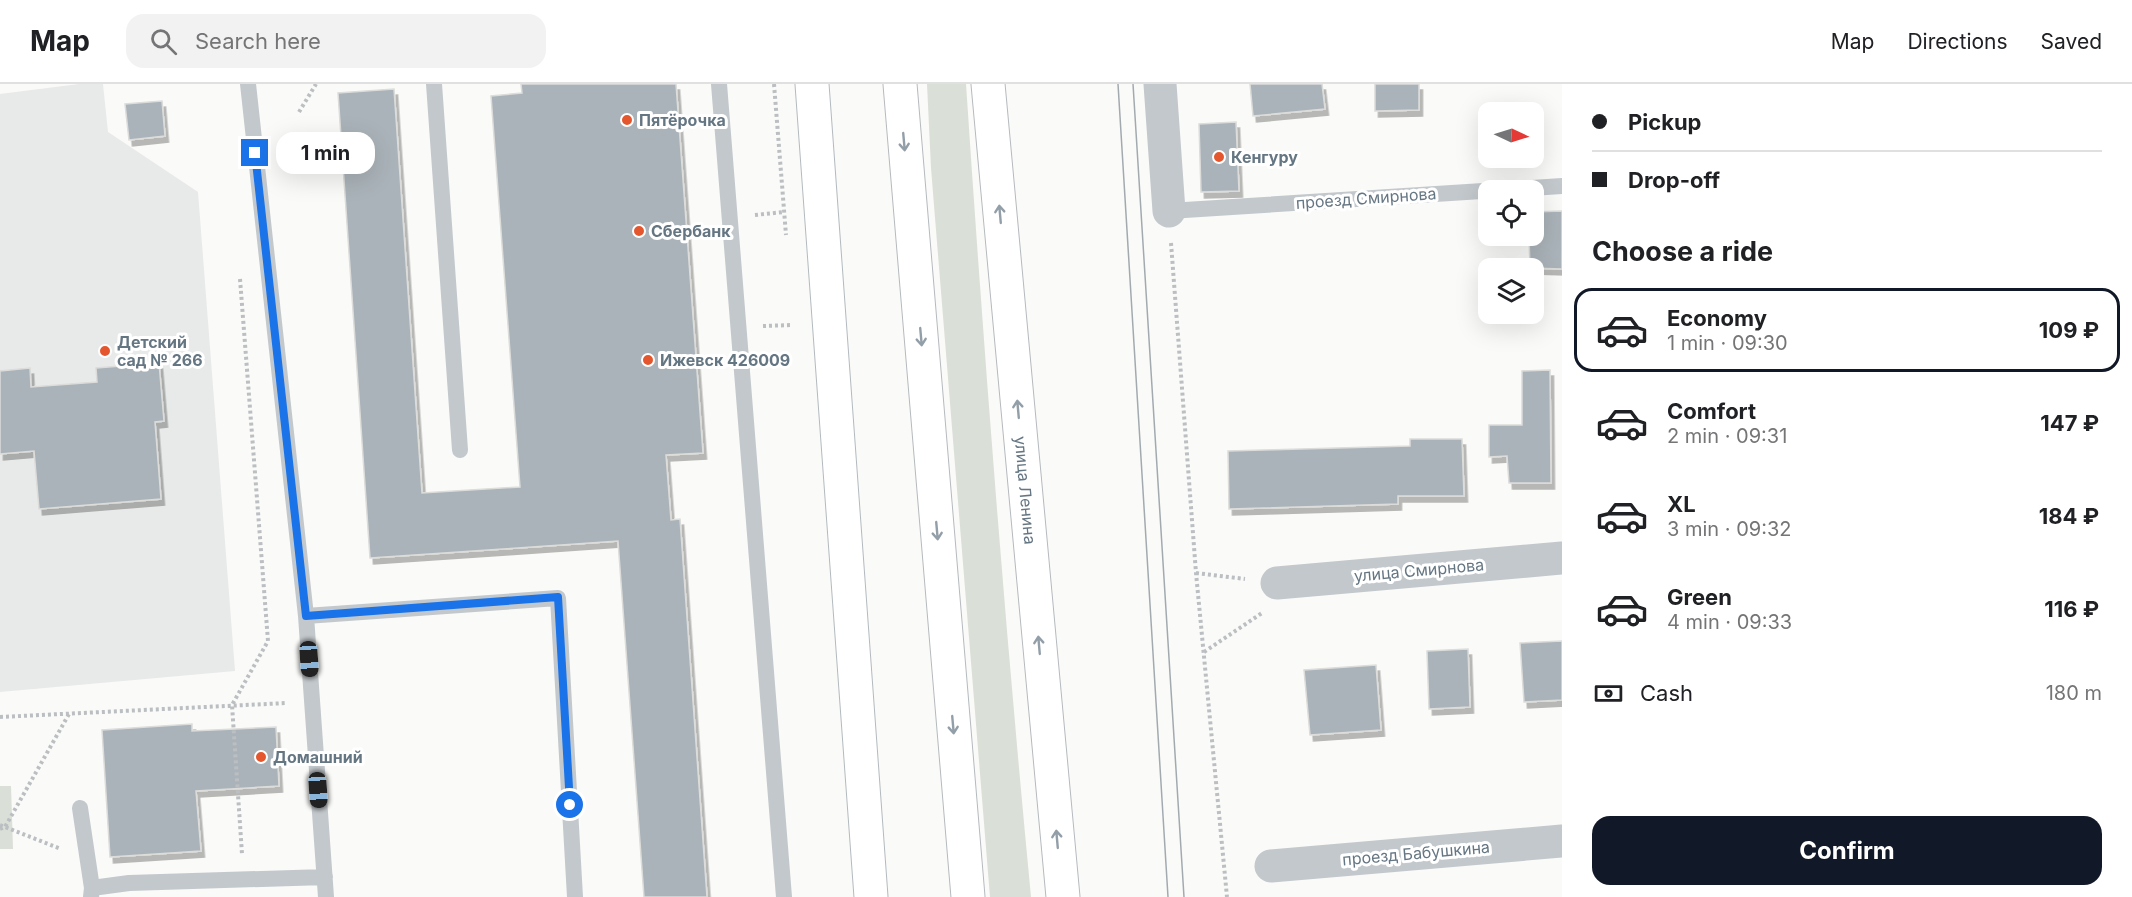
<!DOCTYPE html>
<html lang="en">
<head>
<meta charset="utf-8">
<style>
  :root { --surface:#fff; --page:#f2f2f2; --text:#202124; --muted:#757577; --line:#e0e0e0; --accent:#111827 }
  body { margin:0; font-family:Inter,sans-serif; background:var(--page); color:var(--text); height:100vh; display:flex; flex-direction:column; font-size:22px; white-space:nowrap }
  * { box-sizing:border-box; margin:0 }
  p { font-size:20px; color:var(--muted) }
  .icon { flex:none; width:33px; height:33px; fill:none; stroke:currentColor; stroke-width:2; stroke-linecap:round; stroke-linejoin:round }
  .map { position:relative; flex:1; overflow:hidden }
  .side { display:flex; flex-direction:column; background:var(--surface); width:570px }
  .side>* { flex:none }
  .guide { display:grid; align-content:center; height:132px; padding:0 30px; background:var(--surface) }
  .needle { width:39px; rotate:94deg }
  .buttons { position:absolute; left:1478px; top:18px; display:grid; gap:12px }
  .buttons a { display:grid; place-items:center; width:66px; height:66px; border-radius:12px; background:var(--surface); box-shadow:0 6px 24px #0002; font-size:30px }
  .end { position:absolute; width:27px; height:27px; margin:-14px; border:8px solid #1a73e8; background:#fff; box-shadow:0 0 0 3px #fff }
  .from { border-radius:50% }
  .bubble { position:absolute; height:42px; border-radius:18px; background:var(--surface); box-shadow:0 6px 24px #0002; font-size:20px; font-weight:700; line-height:42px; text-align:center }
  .car { position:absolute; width:18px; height:36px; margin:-18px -9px; border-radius:8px; box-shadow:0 0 4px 2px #0007; background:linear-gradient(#222 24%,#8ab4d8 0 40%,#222 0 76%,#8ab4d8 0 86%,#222 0) }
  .guide b { display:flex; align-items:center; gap:21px; height:57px; font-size:22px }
  .guide b+b { border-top:2px solid var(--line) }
  .guide i { width:15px; height:15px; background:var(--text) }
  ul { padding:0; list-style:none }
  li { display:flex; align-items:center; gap:18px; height:84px; margin:0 12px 9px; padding:0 18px; border:3px solid transparent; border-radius:18px }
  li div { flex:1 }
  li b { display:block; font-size:22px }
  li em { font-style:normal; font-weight:700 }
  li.current { border-color:var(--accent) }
  li>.icon { width:54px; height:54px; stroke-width:1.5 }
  h2 { padding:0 30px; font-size:27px; line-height:72px }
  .pay { display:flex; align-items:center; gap:15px; height:66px; padding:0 30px; font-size:22px }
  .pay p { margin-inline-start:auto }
  .action { display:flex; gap:12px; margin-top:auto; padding:12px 30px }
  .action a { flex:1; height:69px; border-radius:18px; background:var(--accent); color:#fff; font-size:24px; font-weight:700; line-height:69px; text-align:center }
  header { display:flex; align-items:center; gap:36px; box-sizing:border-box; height:84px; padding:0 30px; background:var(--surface); border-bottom:2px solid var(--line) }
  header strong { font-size:28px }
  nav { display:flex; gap:33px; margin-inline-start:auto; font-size:21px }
  .search { width:420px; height:54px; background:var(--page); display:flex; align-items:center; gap:15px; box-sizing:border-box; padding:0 21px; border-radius:18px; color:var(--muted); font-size:22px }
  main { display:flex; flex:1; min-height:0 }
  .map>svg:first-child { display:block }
</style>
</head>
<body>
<header>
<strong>Map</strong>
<div class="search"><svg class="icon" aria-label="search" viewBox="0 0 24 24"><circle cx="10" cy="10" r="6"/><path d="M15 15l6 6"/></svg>Search here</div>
<nav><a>Map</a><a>Directions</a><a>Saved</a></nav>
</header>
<main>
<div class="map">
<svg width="1562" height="813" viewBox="0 0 1562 813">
  <defs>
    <filter id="shadow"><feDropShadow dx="3.5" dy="6" stdDeviation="0" flood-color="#0004"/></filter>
  </defs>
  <rect width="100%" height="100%" fill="#fafaf8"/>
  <!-- built -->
  <path fill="#e8e9e9" d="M 79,0 L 103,0 L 108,48 L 198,108 L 235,587 L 0,608 L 0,10 Z"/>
  <!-- green -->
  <path fill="#dadfd7" d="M 927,0 L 966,0 C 984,271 1005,542 1031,813 L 990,813 L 931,84 Z
    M 0,702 L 11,702 L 13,765 L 0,765 Z"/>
  <!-- building -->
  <path fill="#aab3b9" stroke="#dcdcda" stroke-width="1.5" filter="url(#shadow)" d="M 521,0 L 676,0 L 703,369 L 666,371 L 671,436 L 680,435 L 707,813 L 644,813 L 618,457 L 370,474 L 338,9 L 394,5 L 422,409 L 520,403 L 491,12 L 522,9 Z
    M 1250,0 L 1322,0 L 1325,25 L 1253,32 Z
    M 1375,0 L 1419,0 L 1419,26 L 1375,27 Z
    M 162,17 L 165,52 L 129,56 L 125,20 Z
    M 1236,38 L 1239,107 L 1201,108 L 1199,40 Z
    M 1562,127 L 1562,185 L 1530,184 L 1529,152 L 1533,152 L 1533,128 Z
    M 159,279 L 164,337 L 155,338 L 161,415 L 39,425 L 34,367 L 0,370 L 0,287 L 30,284 L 31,303 L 97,298 L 96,284 Z
    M 1550,286 L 1551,399 L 1509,399 L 1507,372 L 1489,373 L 1489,341 L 1522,341 L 1522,287 Z
    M 1410,355 L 1462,355 L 1464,412 L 1398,412 L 1398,420 L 1229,425 L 1228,367 L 1410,362 Z
    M 1562,557 L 1562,616 L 1524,618 L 1520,559 Z
    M 1468,565 L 1470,623 L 1429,625 L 1427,567 Z
    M 1376,581 L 1381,646 L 1310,651 L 1304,586 Z
    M 192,640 L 192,647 L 276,643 L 279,702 L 196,707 L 201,767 L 110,773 L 102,646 Z"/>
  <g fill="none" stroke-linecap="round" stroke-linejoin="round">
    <defs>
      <path id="secondary" d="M 812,0 L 871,813"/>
      <g id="primary">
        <path d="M 900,0 L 968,813"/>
        <path id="s1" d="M 988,0 L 1063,813"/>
      </g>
    </defs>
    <!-- secondary casing -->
    <use href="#secondary" stroke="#b3babf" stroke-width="35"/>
    <!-- primary casing -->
    <use href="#primary" stroke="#b5babe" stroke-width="35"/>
    <!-- path -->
    <path stroke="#bbbfc2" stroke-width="4" stroke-dasharray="3 3" stroke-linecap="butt" d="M 774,0 L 786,151
      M 299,28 L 316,0
      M 755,131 L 784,128
      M 1171,159 L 1196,489 L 1227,813
      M 240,195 L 268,557 L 232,621 L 242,770
      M 763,242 L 793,241
      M 1196,489 L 1245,495
      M 1204,568 L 1262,529
      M 0,633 L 287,619
      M 0,741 L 61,765
      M 0,745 L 5,743 L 69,630"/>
    <!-- lane -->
    <path stroke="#c3c8cc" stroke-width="16" d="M 248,0 L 306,532 L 326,813
      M 434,0 L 460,366
      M 719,0 L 784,813
      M 1169,127 L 1562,102
      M 306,532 L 558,514 L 575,813
      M 80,724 L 92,804
      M 91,813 L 92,804 L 129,799 L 325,793"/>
    <!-- street -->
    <path stroke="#c3c8cc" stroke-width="33" d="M 1160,0 L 1169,127
      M 1277,499 L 1562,474
      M 1271,782 L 1562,757"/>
    <!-- secondary -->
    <use href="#secondary" stroke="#fff" stroke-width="33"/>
    <!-- primary -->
    <use href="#primary" stroke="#fff" stroke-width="33"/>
    <!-- tram -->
    <path stroke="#a2aab0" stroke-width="1.5" d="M 1118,0 L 1168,813
      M 1133,0 L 1184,813"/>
  </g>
  <!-- one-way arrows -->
  <defs><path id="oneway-shaft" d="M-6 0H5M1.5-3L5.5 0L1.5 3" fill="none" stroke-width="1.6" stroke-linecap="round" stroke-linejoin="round" transform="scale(1.5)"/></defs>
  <g stroke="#939fa8">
    <use href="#oneway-shaft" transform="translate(904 58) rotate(85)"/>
    <use href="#oneway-shaft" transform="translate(1000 130) rotate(-95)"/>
    <use href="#oneway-shaft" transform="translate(921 253) rotate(85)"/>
    <use href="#oneway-shaft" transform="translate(1018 325) rotate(-95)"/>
    <use href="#oneway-shaft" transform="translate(937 447) rotate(85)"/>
    <use href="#oneway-shaft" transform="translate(1039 561) rotate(-95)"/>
    <use href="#oneway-shaft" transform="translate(953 641) rotate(85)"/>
    <use href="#oneway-shaft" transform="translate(1057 755) rotate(-95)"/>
  </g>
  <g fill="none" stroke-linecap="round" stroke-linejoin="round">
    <!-- route -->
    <path stroke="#1a73e8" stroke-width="8" d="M 255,69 L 306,532 L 558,513 L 570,721"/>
  </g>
  <!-- markers -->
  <g fill="#e4572e" stroke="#fff" stroke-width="2">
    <circle cx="627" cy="36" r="6"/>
    <circle cx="1219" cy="73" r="6"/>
    <circle cx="639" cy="147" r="6"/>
    <circle cx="105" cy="267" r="6"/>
    <circle cx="648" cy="276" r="6"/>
    <circle cx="261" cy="673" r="6"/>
  </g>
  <g text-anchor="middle" stroke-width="6" stroke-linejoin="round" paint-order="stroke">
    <!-- poi labels -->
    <g font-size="16" font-weight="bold" fill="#657683" stroke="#fff" text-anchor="start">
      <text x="639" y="42">Пятёрочка</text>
      <text x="1231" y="79">Кенгуру</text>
      <text x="651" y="153">Сбербанк</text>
      <text x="117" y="264">Детский<tspan x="117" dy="18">сад № 266</tspan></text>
      <text x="660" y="282">Ижевск 426009</text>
      <text x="273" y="679">Домашний</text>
    </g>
    <!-- street labels -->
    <g font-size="16" fill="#657683" stroke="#fff">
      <text transform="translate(1366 114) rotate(-4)" y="6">проезд Смирнова</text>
      <text dy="6" stroke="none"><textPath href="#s1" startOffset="408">улица Ленина</textPath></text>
      <text transform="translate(1419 486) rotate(-5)" y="6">улица Смирнова</text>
      <text transform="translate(1416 769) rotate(-5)" y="6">проезд Бабушкина</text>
    </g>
  </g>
</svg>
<div class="buttons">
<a><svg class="needle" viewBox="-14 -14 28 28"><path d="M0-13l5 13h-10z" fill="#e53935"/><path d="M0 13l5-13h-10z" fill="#757577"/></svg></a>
<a><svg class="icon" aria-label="locate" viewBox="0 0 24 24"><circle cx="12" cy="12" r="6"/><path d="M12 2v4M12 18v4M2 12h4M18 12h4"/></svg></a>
<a><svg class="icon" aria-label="layers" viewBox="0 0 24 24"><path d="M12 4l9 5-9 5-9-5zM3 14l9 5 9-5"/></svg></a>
</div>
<i class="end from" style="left:570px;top:721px"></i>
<i class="end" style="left:255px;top:69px"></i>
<div class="bubble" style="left:276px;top:48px;width:99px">1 min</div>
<i class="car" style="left:309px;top:575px;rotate:176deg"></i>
<i class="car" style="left:318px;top:706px;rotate:176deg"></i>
</div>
<section class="side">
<div class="guide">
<b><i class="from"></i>Pickup</b>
<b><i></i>Drop-off</b>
</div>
<h2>Choose a ride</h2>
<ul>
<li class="current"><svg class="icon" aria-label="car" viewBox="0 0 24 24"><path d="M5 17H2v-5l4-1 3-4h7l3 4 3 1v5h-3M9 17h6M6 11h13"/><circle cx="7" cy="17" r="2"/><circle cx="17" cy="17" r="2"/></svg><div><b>Economy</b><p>1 min · 09:30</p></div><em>109 ₽</em></li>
<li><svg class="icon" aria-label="car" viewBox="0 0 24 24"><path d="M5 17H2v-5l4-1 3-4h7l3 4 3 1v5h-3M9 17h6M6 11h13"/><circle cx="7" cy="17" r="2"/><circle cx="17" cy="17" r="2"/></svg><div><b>Comfort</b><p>2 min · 09:31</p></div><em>147 ₽</em></li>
<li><svg class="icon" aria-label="car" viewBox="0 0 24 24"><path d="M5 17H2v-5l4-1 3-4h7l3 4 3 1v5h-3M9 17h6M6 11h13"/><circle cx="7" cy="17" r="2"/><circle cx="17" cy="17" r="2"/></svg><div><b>XL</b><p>3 min · 09:32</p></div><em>184 ₽</em></li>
<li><svg class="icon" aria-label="car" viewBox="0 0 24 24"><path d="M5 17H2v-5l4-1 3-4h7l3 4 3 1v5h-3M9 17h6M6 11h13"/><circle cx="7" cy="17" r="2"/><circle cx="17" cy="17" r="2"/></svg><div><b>Green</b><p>4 min · 09:33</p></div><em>116 ₽</em></li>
</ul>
<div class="pay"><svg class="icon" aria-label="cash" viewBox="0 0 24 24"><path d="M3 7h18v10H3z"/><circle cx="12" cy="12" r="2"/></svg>Cash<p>180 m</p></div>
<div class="action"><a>Confirm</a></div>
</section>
</main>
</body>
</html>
